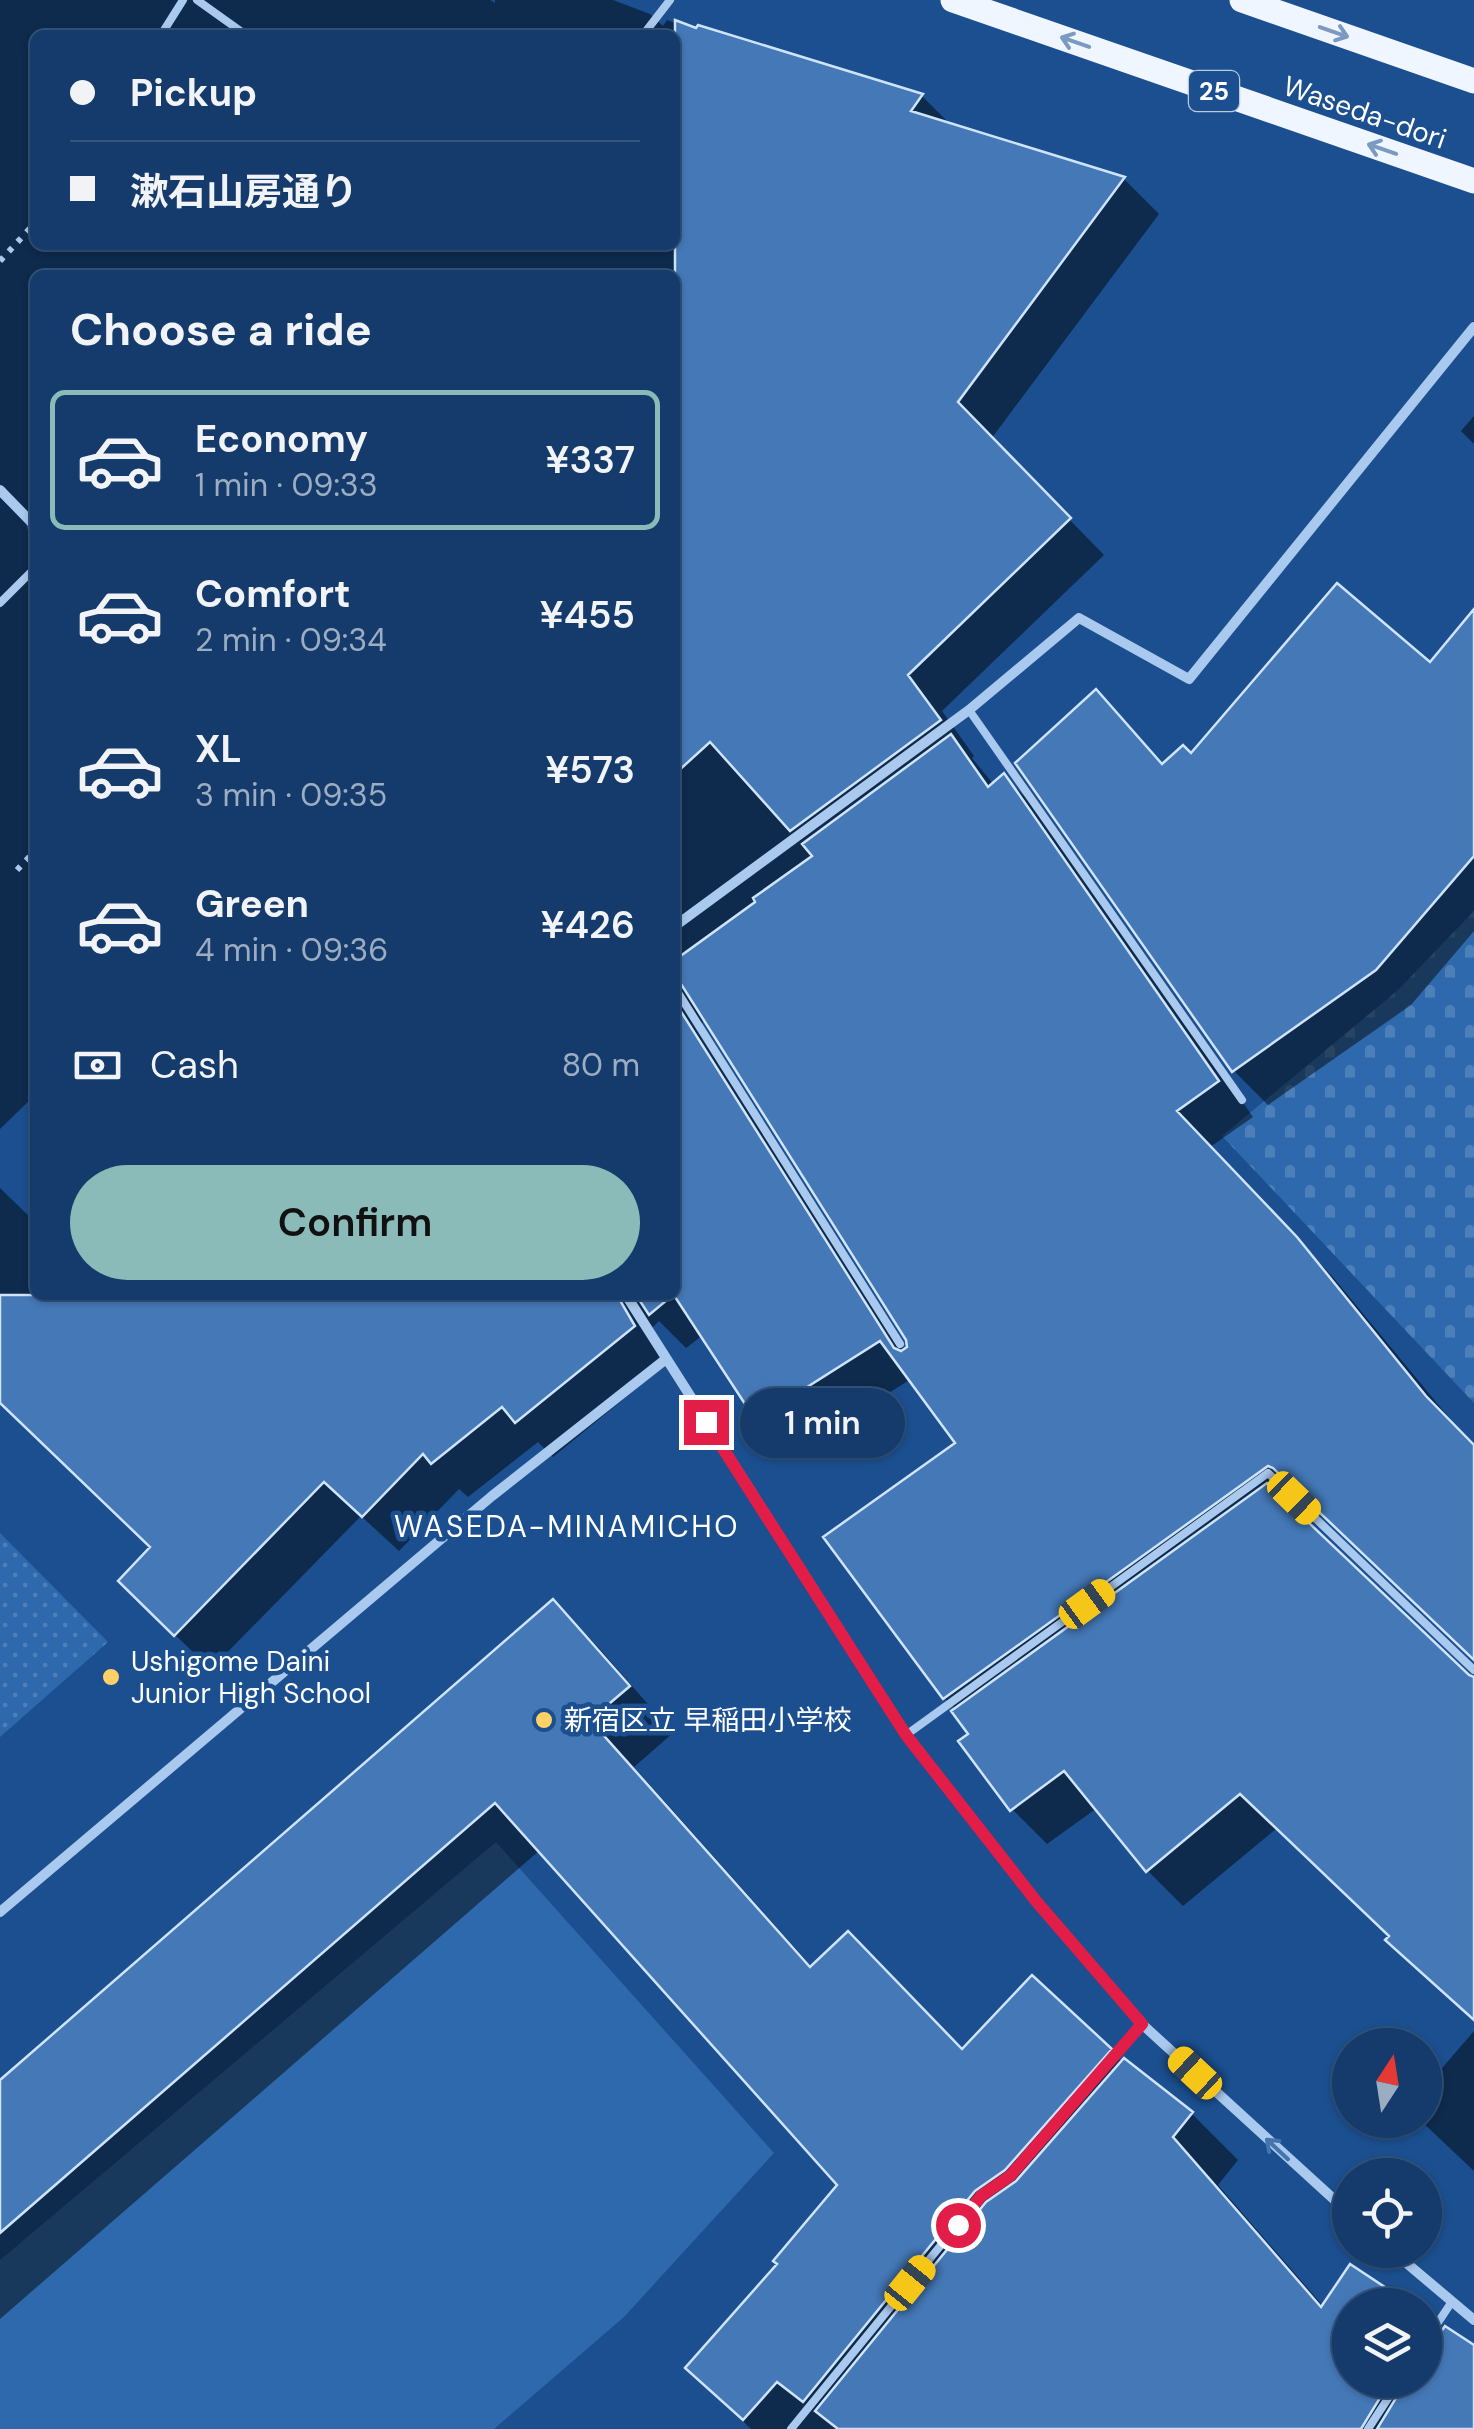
<!DOCTYPE html>
<html lang="en">
<head>
<meta charset="utf-8">
<style>
  :root { --surface:#143b6b; --page:#214673; --text:#f1f3f6; --muted:#9dadc1; --line:#33557e; --accent:#8bbbb9 }
  body { margin:0; font-family:"DM Sans","Noto Sans JP",sans-serif; background:var(--page); color:var(--text); height:100vh; display:flex; flex-direction:column; font-size:38px; white-space:nowrap }
  * { box-sizing:border-box; margin:0 }
  p { font-size:32px; color:var(--muted) }
  .icon { flex:none; width:55px; height:55px; fill:none; stroke:currentColor; stroke-width:2; stroke-linecap:round; stroke-linejoin:round }
  .map { position:relative; flex:1; overflow:hidden }
  .drawer { position:absolute; left:30px; top:270px; width:650px; height:1030px; display:flex; flex-direction:column; background:var(--surface); border-radius:15px; box-shadow:0 2px 8px #0004,0 0 0 2px var(--line) }
  .drawer>* { flex:none }
  .guide { position:absolute; left:30px; top:30px; width:650px; height:220px; border-radius:15px; box-shadow:0 2px 8px #0004,0 0 0 2px var(--line); display:grid; align-content:center; height:220px; padding:0 40px; background:var(--surface) }
  .needle { width:65px; rotate:12deg }
  .fabs { position:absolute; left:1332px; top:2028px; display:grid; gap:20px }
  .fabs a { display:grid; place-items:center; width:110px; height:110px; border-radius:50%; background:var(--surface); box-shadow:0 2px 8px #0004,0 0 0 2px var(--line); font-size:50px }
  .end { position:absolute; width:45px; height:45px; margin:-22px; border:12px solid #e11d48; background:#fff; box-shadow:0 0 0 5px #fff }
  .from { border-radius:50% }
  .bubble { position:absolute; height:70px; border-radius:35px; background:var(--surface); box-shadow:0 2px 8px #0004,0 0 0 2px var(--line); font-size:32px; font-weight:600; line-height:70px; text-align:center }
  .car { position:absolute; width:30px; height:60px; margin:-30px -15px; border-radius:12px; box-shadow:0 0 8px 2px #0007; background:linear-gradient(#f5c518 24%,#345 0 40%,#f5c518 0 76%,#345 0 86%,#f5c518 0) }
  .guide b { display:flex; align-items:center; gap:35px; height:95px; font-size:38px }
  .guide b+b { border-top:2px solid var(--line) }
  .guide i { width:25px; height:25px; background:var(--text) }
  ul { padding:0; list-style:none }
  li { display:flex; align-items:center; gap:30px; height:140px; margin:0 20px 15px; padding:0 20px; border:5px solid transparent; border-radius:15px }
  li div { flex:1 }
  li b { display:block; font-size:38px }
  li em { font-style:normal; font-weight:600 }
  li.current { border-color:var(--accent) }
  li>.icon { width:90px; height:90px; stroke-width:1.5 }
  h2 { padding:0 40px; font-size:45px; line-height:120px }
  .pay { display:flex; align-items:center; gap:25px; height:110px; padding:0 40px; font-size:38px }
  .pay p { margin-inline-start:auto }
  .action { display:flex; gap:20px; margin-top:auto; padding:20px 40px }
  .action a { flex:1; height:115px; border-radius:60px; background:var(--accent); color:#111; font-size:40px; font-weight:600; line-height:115px; text-align:center }
  .map>svg:first-child { display:block }
</style>
</head>
<body>
<div class="map">
<svg width="1474" height="2429" viewBox="0 0 1474 2429">
  <defs>
    <pattern id="cemetery-stones" width="16" height="16" patternUnits="userSpaceOnUse" patternTransform="scale(2.5)"><rect width="16" height="16" fill="#2e69ad"/><path d="M2 7V4a2 2 0 0 1 4 0v3zM10 15v-3a2 2 0 0 1 4 0v3z" fill="#4d80b9"/></pattern>
    <pattern id="park-dots" width="8" height="8" patternUnits="userSpaceOnUse" patternTransform="scale(2.5)"><rect width="8" height="8" fill="#2e69ad"/><path d="M2 2h.1M6 6h.1" fill="none" stroke="#4d80b9" stroke-width="1.8" stroke-linecap="round"/></pattern>
  </defs>
  <rect width="100%" height="100%" fill="#1b4f8f"/>
  <!-- grass -->
  <path fill="#2e69ad" d="M 496,1842 L 774,2153 L 624,2317 L 494,2429 L 0,2429 L 0,2260 Z"/>
  <!-- cemetery -->
  <path fill="url(#cemetery-stones)" d="M 1474,911 L 1474,1403 L 1222,1136 L 1398,990 Z"/>
  <!-- park -->
  <path fill="url(#park-dots)" d="M 0,1533 L 108,1642 L 0,1737 Z"/>
  <!-- shadow -->
  <path fill="#0007" fill-rule="evenodd" d="M 0,0 L 490,0 L 495,3 L 495,0 L 613,0 L 650,14 L 663,26 L 667,20 L 697,31 L 699,28 L 922,96 L 952,126 L 1124,179 L 1159,214 L 991,439 L 1104,555 L 942,711 L 974,756 L 972,758 L 994,785 L 1004,776 L 1039,811 L 1253,1117 L 1210,1147 L 1332,1276 L 1474,1448 L 1474,1660 L 1312,1502 L 1304,1500 L 1291,1509 L 1468,1678 L 1474,1679 L 1474,1896 L 1277,1828 L 1183,1906 L 1148,1871 L 1097,1808 L 1047,1844 L 1012,1809 L 957,1710 L 944,1698 L 958,1443 L 911,1379 L 822,1435 L 811,1424 L 784,1441 L 748,1406 L 703,1335 L 686,1348 L 659,1321 L 652,1328 L 669,1362 L 553,1457 L 538,1442 L 468,1497 L 459,1489 L 399,1551 L 361,1516 L 211,1669 L 156,1617 L 153,1548 L 0,1401 L 0,1188 L 35,1222 L 35,1295 L 675,1295 L 675,275 L 35,275 L 35,516 L 26,523 L 29,535 L 35,537 L 35,1095 L 0,1129 ZM 231,27 L 248,35 L 675,35 L 675,245 L 35,245 L 35,35 L 229,35 L 226,32 ZM 705,1017 L 909,1340 L 906,1351 L 703,1030 L 702,1024 Z
    M 1474,416 L 1474,444 L 1461,431 Z
    M 1474,613 L 1474,931 L 1411,1005 L 1268,1105 L 1234,1071 L 1096,693 L 1164,766 L 1430,666 Z
    M 553,1602 L 599,1648 L 673,1733 L 634,1767 L 813,1968 L 963,2052 L 1110,2050 L 1123,2063 L 1124,2061 L 1192,2114 L 1238,2160 L 1218,2185 L 1324,2307 L 1350,2268 L 1408,2305 L 1350,2305 L 1350,2380 L 1425,2380 L 1425,2319 L 1462,2356 L 1474,2380 L 1474,2429 L 751,2429 L 688,2368 L 780,2264 L 841,2185 L 540,1850 L 0,2319 L 0,2083 Z
    M 1474,2031 L 1474,2171 L 1420,2120 L 1425,2120 L 1425,2088 Z"/>
  <!-- building -->
  <path fill="#4478b7" stroke="#cfe3fa" stroke-width="2.5" d="M 675,20 L 696,28 L 698,25 L 923,94 L 911,111 L 1125,177 L 958,402 L 1071,518 L 908,675 L 941,720 L 790,831 L 710,742 L 675,774 Z
    M 1337,583 L 1430,662 L 1474,609 L 1474,856 L 1376,970 L 1232,1072 L 1015,763 L 1096,689 L 1162,764 L 1183,745 L 1191,753 Z
    M 951,734 L 988,787 L 1004,773 L 1219,1081 L 1177,1111 L 1297,1237 L 1426,1396 L 1474,1445 L 1474,1660 L 1273,1468 L 1268,1466 L 943,1699 L 823,1537 L 955,1443 L 880,1341 L 785,1401 L 776,1388 L 747,1407 L 675,1297 L 675,1002 L 894,1348 L 901,1351 L 907,1347 L 906,1340 L 681,984 L 675,981 L 675,960 L 755,902 L 753,898 L 812,856 L 802,844 Z
    M 0,1295 L 617,1295 L 635,1326 L 515,1423 L 502,1407 L 431,1464 L 423,1454 L 362,1517 L 324,1482 L 174,1636 L 118,1581 L 150,1547 L 0,1403 Z
    M 636,1295 L 673,1295 L 649,1315 Z
    M 1267,1483 L 1469,1675 L 1474,1677 L 1474,2020 L 1385,1940 L 1389,1936 L 1240,1794 L 1146,1872 L 1064,1771 L 1010,1811 L 958,1741 L 968,1734 L 951,1711 Z
    M 553,1599 L 630,1686 L 590,1720 L 810,1967 L 848,1931 L 962,2049 L 1032,1975 L 1112,2049 L 1005,2170 L 975,2191 L 803,2402 L 777,2382 L 743,2420 L 685,2368 L 777,2264 L 773,2261 L 837,2185 L 495,1803 L 0,2233 L 0,2080 Z
    M 1124,2058 L 1193,2112 L 1173,2137 L 1321,2307 L 1350,2264 L 1412,2305 L 1350,2305 L 1350,2380 L 1391,2380 L 1361,2429 L 838,2429 L 815,2411 L 986,2202 L 1016,2181 Z
    M 1445,2326 L 1474,2345 L 1474,2429 L 1377,2429 L 1407,2380 L 1425,2380 L 1425,2349 L 1431,2346 Z"/>
  <g fill="none" stroke-linecap="round" stroke-linejoin="round">
    <!-- path -->
    <path stroke="#a9c9ee" stroke-width="6" stroke-dasharray="5 8" stroke-linecap="butt" d="M 0,261 L 35,223
      M 17,870 L 35,851"/>
    <!-- lane -->
    <path stroke="#a9c9ee" stroke-width="8" d="M 197,0 L 246,35
      M 161,35 L 183,0
      M 643,35 L 670,0
      M 0,603 L 35,568
      M 969,710 L 1242,1100
      M 675,988 L 900,1344
      M 906,1735 L 1268,1473 L 1474,1670
      M 1425,2342 L 1451,2303
      M 791,2429 L 981,2196 L 1010,2176 L 1143,2025
      M 1368,2429 L 1400,2380"/>
    <!-- street -->
    <path stroke="#a9c9ee" stroke-width="10" d="M 0,490 L 35,526
      M 675,926 L 969,710 L 1079,618 L 1189,679 L 1474,327
      M 626,1295 L 906,1735 L 1036,1901 L 1143,2025 L 1350,2214
      M 0,1912 L 492,1496 L 666,1359
      M 1391,2250 L 1474,2320"/>
    <!-- primary -->
    <path stroke="#f0f6ff" stroke-width="25" d="M 953,0 L 1474,181
      M 1242,0 L 1474,81"/>
  </g>
  <!-- one-way arrows -->
  <defs><path id="oneway-shaft" d="M-6 0H5M1.5-3L5.5 0L1.5 3" fill="none" stroke-width="1.6" stroke-linecap="round" stroke-linejoin="round" transform="scale(2.5)"/></defs>
  <g stroke="#7b9ac1">
    <use href="#oneway-shaft" transform="translate(1334 32) rotate(19)"/>
    <use href="#oneway-shaft" transform="translate(1075 42) rotate(-161)"/>
    <use href="#oneway-shaft" transform="translate(1382 149) rotate(-161)"/>
  </g>
  <use stroke="#4674ac" href="#oneway-shaft" transform="translate(1277 2149) rotate(-137)"/>
  <g fill="none" stroke-linecap="round" stroke-linejoin="round">
    <!-- route -->
    <path stroke="#e11d48" stroke-width="12" d="M 706,1422 L 906,1735 L 1036,1901 L 1142,2024 L 1010,2176 L 981,2196 L 958,2225"/>
  </g>
  <!-- markers -->
  <g fill="#ffd166" stroke="#1b4f8f" stroke-width="4">
    <circle cx="111" cy="1677" r="10"/>
    <circle cx="544" cy="1720" r="10"/>
  </g>
  <g text-anchor="middle" stroke-width="9" stroke-linejoin="round" paint-order="stroke">
    <!-- shield labels -->
    <rect fill="#1b4f8f" stroke="#bbcadd" stroke-width="2.5" x="1189" y="71" width="50" height="40" rx="8"/>
    <g font-size="25" font-weight="bold" fill="#fff">
      <text x="1214" y="100">25</text>
    </g>
    <!-- street labels -->
    <g font-size="28" fill="#fff" stroke="#1b4f8f">
      <text transform="translate(1365 112) rotate(19)" y="10">Waseda-dori</text>
    </g>
    <!-- poi labels -->
    <g font-size="28" fill="#fff" stroke="#1b4f8f" text-anchor="start">
      <text x="131" y="1671">Ushigome Daini<tspan x="131" dy="32">Junior High School</tspan></text>
      <text x="564" y="1730">新宿区立 早稲田小学校</text>
    </g>
    <!-- neighbourhood labels -->
    <g font-size="30" letter-spacing="2.5" fill="#fff" stroke="#1b4f8f">
      <text x="567" y="1537">WASEDA-MINAMICHO</text>
    </g>
  </g>
</svg>
<div class="fabs">
<a><svg class="needle" viewBox="-14 -14 28 28"><path d="M0-13l5 13h-10z" fill="#e53935"/><path d="M0 13l5-13h-10z" fill="#9dadc1"/></svg></a>
<a><svg class="icon" aria-label="locate" viewBox="0 0 24 24"><circle cx="12" cy="12" r="6"/><path d="M12 2v4M12 18v4M2 12h4M18 12h4"/></svg></a>
<a><svg class="icon" aria-label="layers" viewBox="0 0 24 24"><path d="M12 4l9 5-9 5-9-5zM3 14l9 5 9-5"/></svg></a>
</div>
<i class="end from" style="left:958px;top:2225px"></i>
<i class="end" style="left:706px;top:1422px"></i>
<div class="bubble" style="left:740px;top:1388px;width:165px">1 min</div>
<i class="car" style="left:1294px;top:1498px;rotate:134deg"></i>
<i class="car" style="left:1087px;top:1604px;rotate:54deg"></i>
<i class="car" style="left:1195px;top:2073px;rotate:313deg"></i>
<i class="car" style="left:910px;top:2283px;rotate:39deg"></i>
<div class="guide">
<b><i class="from"></i>Pickup</b>
<b><i></i>漱石山房通り</b>
</div>
<section class="drawer">
<h2>Choose a ride</h2>
<ul>
<li class="current"><svg class="icon" aria-label="car" viewBox="0 0 24 24"><path d="M5 17H2v-5l4-1 3-4h7l3 4 3 1v5h-3M9 17h6M6 11h13"/><circle cx="7" cy="17" r="2"/><circle cx="17" cy="17" r="2"/></svg><div><b>Economy</b><p>1 min · 09:33</p></div><em>¥337</em></li>
<li><svg class="icon" aria-label="car" viewBox="0 0 24 24"><path d="M5 17H2v-5l4-1 3-4h7l3 4 3 1v5h-3M9 17h6M6 11h13"/><circle cx="7" cy="17" r="2"/><circle cx="17" cy="17" r="2"/></svg><div><b>Comfort</b><p>2 min · 09:34</p></div><em>¥455</em></li>
<li><svg class="icon" aria-label="car" viewBox="0 0 24 24"><path d="M5 17H2v-5l4-1 3-4h7l3 4 3 1v5h-3M9 17h6M6 11h13"/><circle cx="7" cy="17" r="2"/><circle cx="17" cy="17" r="2"/></svg><div><b>XL</b><p>3 min · 09:35</p></div><em>¥573</em></li>
<li><svg class="icon" aria-label="car" viewBox="0 0 24 24"><path d="M5 17H2v-5l4-1 3-4h7l3 4 3 1v5h-3M9 17h6M6 11h13"/><circle cx="7" cy="17" r="2"/><circle cx="17" cy="17" r="2"/></svg><div><b>Green</b><p>4 min · 09:36</p></div><em>¥426</em></li>
</ul>
<div class="pay"><svg class="icon" aria-label="cash" viewBox="0 0 24 24"><path d="M3 7h18v10H3z"/><circle cx="12" cy="12" r="2"/></svg>Cash<p>80 m</p></div>
<div class="action"><a>Confirm</a></div>
</section>
</div>
</body>
</html>
